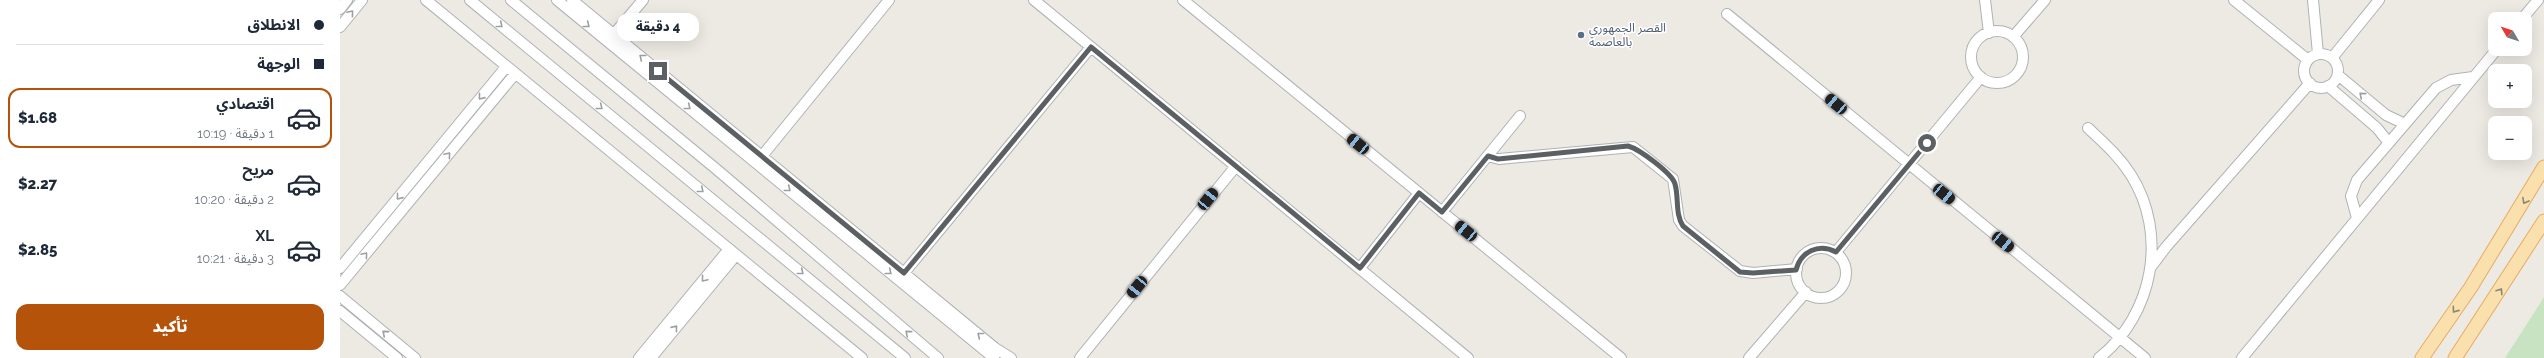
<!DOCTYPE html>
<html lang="ar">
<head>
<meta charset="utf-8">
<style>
  :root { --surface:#fff; --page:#f6f6f7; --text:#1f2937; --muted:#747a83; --line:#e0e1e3; --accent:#b45309 }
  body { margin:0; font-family:Raleway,"Noto Sans Arabic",sans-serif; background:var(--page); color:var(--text); direction:rtl; height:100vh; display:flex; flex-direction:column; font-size:15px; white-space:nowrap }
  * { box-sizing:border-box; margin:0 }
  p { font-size:13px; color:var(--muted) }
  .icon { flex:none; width:22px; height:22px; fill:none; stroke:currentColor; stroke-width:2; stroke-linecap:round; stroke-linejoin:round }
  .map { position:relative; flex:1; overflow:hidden; direction:ltr }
  .side { display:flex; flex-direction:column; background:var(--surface); width:340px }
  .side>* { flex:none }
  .hud { display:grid; align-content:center; height:88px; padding:0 16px; background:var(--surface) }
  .needle { width:26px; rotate:309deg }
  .controls { position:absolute; left:2148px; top:12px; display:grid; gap:8px }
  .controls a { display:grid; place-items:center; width:44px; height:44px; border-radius:8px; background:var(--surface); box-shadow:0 4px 16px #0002; font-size:20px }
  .end { position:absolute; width:18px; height:18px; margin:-9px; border:5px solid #5c6063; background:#fff; box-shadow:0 0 0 2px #fff }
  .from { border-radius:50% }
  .bubble { position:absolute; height:28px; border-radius:12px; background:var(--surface); box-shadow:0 4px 16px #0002; font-size:13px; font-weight:800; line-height:28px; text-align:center; direction:rtl }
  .car { position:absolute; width:12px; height:24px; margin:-12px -6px; border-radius:5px; box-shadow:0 0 3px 1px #0007; background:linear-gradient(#222 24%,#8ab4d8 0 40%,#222 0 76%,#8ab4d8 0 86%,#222 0) }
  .hud b { display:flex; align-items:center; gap:14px; height:38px; font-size:15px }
  .hud b+b { border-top:1px solid var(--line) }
  .hud i { width:10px; height:10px; background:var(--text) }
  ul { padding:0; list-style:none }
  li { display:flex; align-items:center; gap:12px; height:60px; margin:0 8px 6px; padding:0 8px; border:2px solid transparent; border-radius:12px }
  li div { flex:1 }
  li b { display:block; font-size:15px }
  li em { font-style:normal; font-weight:800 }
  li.selected { border-color:var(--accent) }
  li>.icon { width:36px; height:36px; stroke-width:1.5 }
  .cta { display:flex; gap:8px; margin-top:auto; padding:8px 16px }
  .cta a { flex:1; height:46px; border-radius:12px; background:var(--accent); color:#fff; font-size:16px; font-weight:800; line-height:46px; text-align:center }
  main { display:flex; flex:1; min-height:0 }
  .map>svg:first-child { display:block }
</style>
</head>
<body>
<main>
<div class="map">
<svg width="2204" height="358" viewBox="0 0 2204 358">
  <rect width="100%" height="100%" fill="#edeae4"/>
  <!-- green -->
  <path fill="#c7e3c2" d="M 2204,297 L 2204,358 L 2165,358 Z"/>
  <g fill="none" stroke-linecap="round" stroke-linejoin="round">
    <defs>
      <path id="minor" d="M 86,0 L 522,358
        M 130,0 L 565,358
        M 171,0 L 375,168 L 598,358
        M 217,0 L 654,358
        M 232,0 L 655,348 L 671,358
        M 694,0 L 1128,358
        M 843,0 L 1281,358
        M 1645,0 L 1649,33
        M 1894,0 L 1968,60
        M 1973,0 L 1978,54
        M 0,9 L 7,0
        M 1387,14 L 1805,358
        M 2182,19 L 2198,0
        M 0,27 L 22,0
        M1631 57a26 26 0 1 1 52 0a26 26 0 1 1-52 0Z
        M 274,34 L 303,0
        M 1673,37 L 1705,0
        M1964 71a17 17 0 1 1 34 0a17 17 0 1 1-34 0Z
        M 1992,58 L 2039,0
        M 1998,75 L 2046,115 L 2065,124
        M 1988,86 L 2037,128 L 2049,143
        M 1748,128 C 1764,143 1779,156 1791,175 C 1828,234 1814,314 1759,358
        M 422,156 L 549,0
        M 1148,156 L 1159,159 L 1293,147 L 1333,179 L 1339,220 L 1343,226 L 1400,271 L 1413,273 L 1457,269
        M 1102,212 L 1180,116
        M 2017,218 L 2011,196 L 2017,180 L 2096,88 L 2111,80 L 2133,77
        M1456 273a25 25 0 1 1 50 0a25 25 0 1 1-50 0Z
        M 1496,252 L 1641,77
        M 1811,267 L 1826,247 L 1970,83
        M 0,268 L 166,67
        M 1020,268 L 1079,193
        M 564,273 L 751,47
        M 0,285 L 175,74
        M 0,296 L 75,358
        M 0,311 L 57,358
        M 299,358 L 389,249
        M 311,358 L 396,255
        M 740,358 L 896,166
        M 1409,358 L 1466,292
        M 1902,358 L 2157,49"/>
      <path id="major" d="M 2082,358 L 2131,287 L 2204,167
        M 2115,358 L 2204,221"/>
    </defs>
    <!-- minor casing -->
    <use href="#minor" stroke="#afb2b5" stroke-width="12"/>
    <!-- major casing -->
    <use href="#major" stroke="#e6ac64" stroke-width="15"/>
    <!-- minor -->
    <use href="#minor" stroke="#fff" stroke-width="10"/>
    <!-- major -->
    <use href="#major" stroke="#f9e0ad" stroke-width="13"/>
  </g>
  <!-- one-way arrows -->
  <defs><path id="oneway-chevron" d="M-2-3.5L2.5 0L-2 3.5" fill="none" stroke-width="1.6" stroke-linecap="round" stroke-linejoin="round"/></defs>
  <g stroke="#9da0a1">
    <use href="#oneway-chevron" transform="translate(11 13) rotate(-50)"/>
    <use href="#oneway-chevron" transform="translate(160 25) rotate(39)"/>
    <use href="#oneway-chevron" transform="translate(247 25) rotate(39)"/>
    <use href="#oneway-chevron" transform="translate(302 57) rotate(-141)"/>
    <use href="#oneway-chevron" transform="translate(2022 95) rotate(-140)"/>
    <use href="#oneway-chevron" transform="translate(141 97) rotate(129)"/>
    <use href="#oneway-chevron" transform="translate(260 107) rotate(39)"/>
    <use href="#oneway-chevron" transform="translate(348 107) rotate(39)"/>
    <use href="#oneway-chevron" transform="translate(108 155) rotate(-50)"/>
    <use href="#oneway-chevron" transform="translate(448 189) rotate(39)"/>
    <use href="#oneway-chevron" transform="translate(361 190) rotate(39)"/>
    <use href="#oneway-chevron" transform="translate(59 197) rotate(129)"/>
    <use href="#oneway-chevron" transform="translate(25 255) rotate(-50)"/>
    <use href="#oneway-chevron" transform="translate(461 272) rotate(39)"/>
    <use href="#oneway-chevron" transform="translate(549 272) rotate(39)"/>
    <use href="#oneway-chevron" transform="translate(364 279) rotate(130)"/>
    <use href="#oneway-chevron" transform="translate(335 328) rotate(-51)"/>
    <use href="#oneway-chevron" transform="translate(45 333) rotate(-140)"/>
    <use href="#oneway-chevron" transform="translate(568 333) rotate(-139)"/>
    <use href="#oneway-chevron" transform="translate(640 335) rotate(-141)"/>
  </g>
  <g stroke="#8b8679">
    <use href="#oneway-chevron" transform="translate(2185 201) rotate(119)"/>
    <use href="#oneway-chevron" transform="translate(2160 291) rotate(-57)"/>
    <use href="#oneway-chevron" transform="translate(2115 310) rotate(125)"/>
  </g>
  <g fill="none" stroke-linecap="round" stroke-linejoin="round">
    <!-- route -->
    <path stroke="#5c6063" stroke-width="5" d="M 318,71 L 564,273 L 751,47 L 1020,268 L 1079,193 L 1102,212 L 1148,156 L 1158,159 L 1288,146 C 1299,149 1332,173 1335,184 C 1339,198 1335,214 1343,226 L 1400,272 L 1413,273 L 1456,270 C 1461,251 1479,243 1496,252 L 1587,143"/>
  </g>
  <!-- markers -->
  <circle fill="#5c6f8a" stroke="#fff" stroke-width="1.5" cx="1241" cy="35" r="4"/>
  <g text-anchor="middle" stroke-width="3" stroke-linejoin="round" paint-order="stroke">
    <!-- service labels -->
    <g font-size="12" fill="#4e5e75" stroke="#fff" text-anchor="start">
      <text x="1249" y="32">القصر الجمهوري<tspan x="1249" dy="14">بالعاصمة</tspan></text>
    </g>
  </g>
</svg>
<div class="controls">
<a><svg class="needle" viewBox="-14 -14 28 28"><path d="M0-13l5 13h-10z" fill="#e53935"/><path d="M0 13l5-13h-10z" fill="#747a83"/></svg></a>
<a>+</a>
<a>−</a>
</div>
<i class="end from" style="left:1587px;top:143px"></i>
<i class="end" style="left:318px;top:71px"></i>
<div class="bubble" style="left:277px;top:13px;width:82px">4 دقيقة</div>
<i class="car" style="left:1496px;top:104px;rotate:310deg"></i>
<i class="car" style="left:1018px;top:144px;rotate:309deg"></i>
<i class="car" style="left:1604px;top:194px;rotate:129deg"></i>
<i class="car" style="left:868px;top:199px;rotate:39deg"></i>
<i class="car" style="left:1126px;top:231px;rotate:309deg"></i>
<i class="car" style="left:1663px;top:242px;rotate:129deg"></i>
<i class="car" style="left:797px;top:287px;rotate:219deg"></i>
</div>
<section class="side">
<div class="hud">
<b><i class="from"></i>الانطلاق</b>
<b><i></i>الوجهة</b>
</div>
<ul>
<li class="selected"><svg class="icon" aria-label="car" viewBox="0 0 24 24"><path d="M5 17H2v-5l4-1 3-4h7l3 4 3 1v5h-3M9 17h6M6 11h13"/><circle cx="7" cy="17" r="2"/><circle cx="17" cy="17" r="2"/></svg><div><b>اقتصادي</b><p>1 دقيقة · 10:19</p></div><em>$1.68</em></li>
<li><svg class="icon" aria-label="car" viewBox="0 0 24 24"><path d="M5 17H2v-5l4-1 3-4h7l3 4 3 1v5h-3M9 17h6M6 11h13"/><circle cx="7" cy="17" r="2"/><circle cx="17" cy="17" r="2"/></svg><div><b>مريح</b><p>2 دقيقة · 10:20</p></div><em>$2.27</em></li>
<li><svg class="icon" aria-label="car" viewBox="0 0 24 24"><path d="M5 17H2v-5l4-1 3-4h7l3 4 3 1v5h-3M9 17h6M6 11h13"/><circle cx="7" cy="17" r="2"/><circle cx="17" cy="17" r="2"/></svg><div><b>XL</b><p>3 دقيقة · 10:21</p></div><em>$2.85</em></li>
</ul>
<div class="cta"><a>تأكيد</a></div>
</section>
</main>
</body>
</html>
